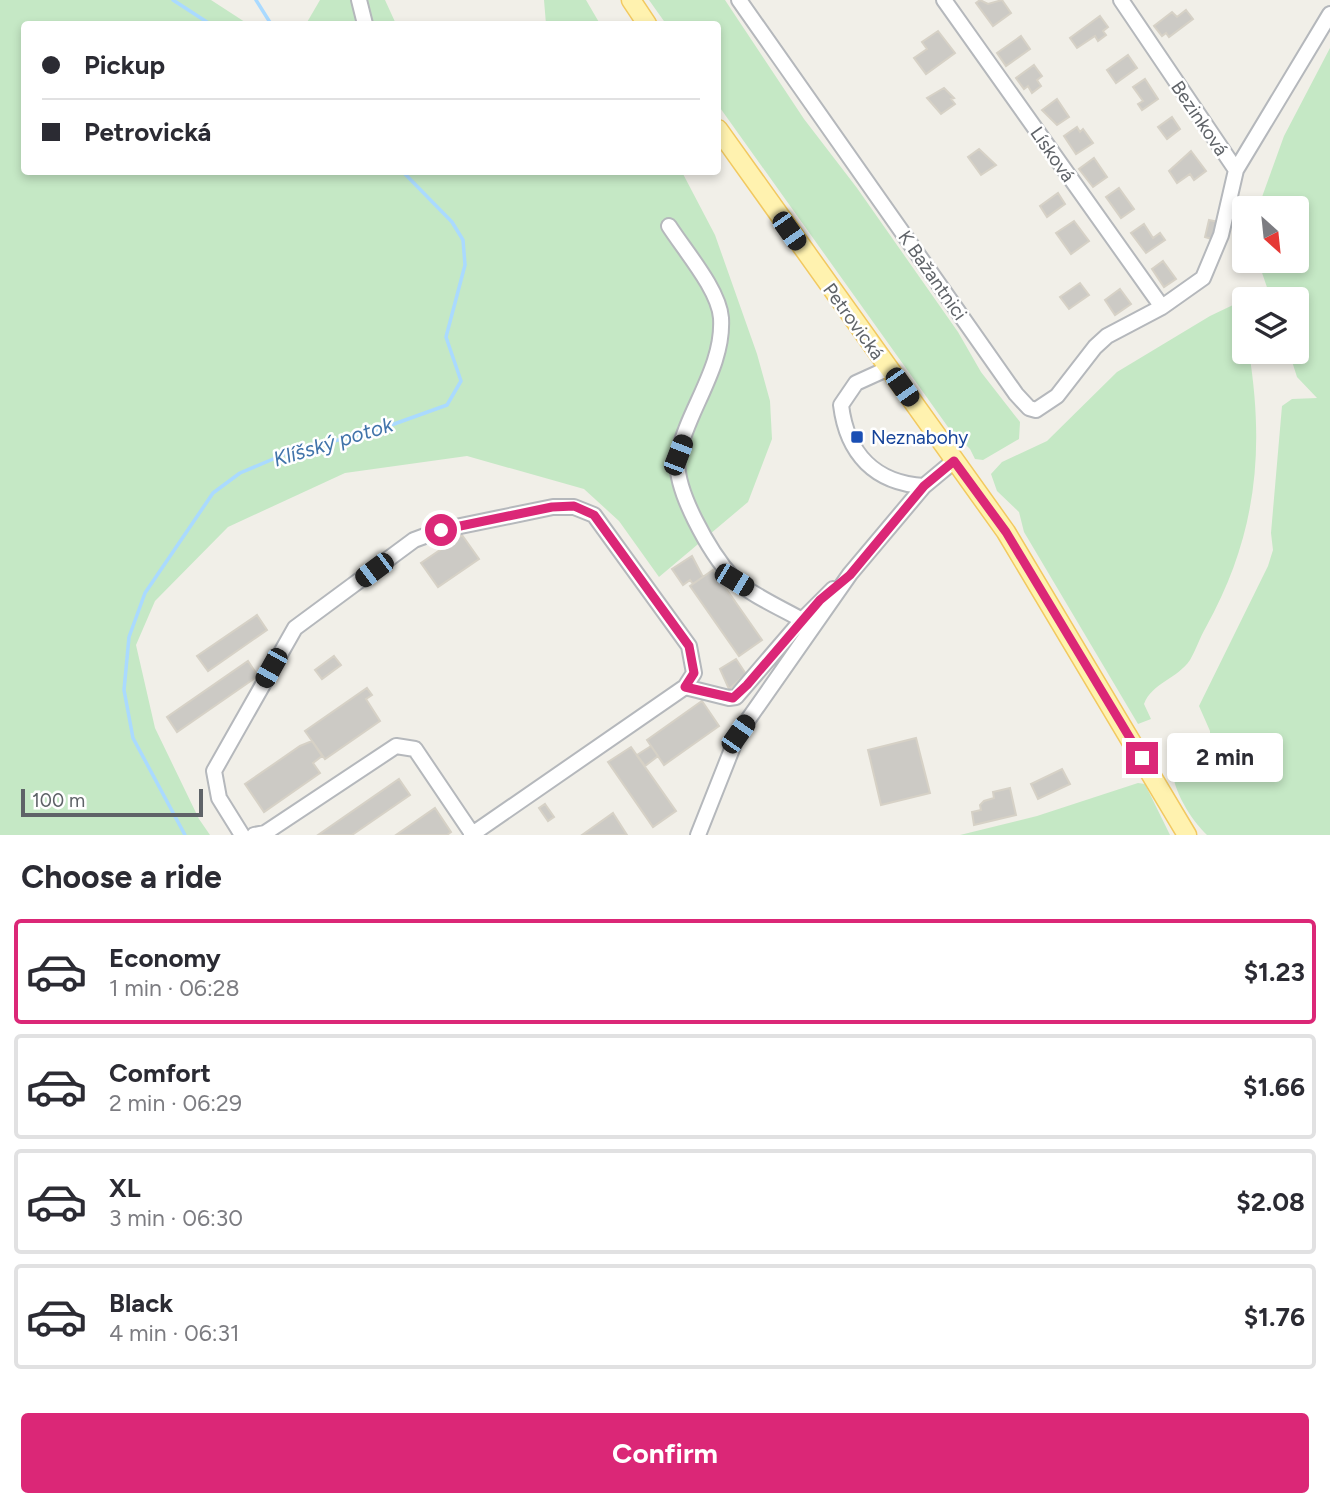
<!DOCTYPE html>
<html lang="en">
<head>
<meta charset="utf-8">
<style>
  :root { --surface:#fff; --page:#f2f2f3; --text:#2b2b33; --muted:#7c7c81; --line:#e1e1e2; --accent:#db2777 }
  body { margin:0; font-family:Figtree,sans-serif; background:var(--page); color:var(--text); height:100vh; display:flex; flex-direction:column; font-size:26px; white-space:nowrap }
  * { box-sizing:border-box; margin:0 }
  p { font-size:23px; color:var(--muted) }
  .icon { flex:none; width:38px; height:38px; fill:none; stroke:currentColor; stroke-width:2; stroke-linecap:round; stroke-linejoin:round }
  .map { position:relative; height:835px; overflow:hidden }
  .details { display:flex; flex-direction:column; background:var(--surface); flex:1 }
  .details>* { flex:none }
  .hud { position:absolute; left:21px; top:21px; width:700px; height:154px; border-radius:7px; box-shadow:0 4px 10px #0003; display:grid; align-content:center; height:154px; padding:0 21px; background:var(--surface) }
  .needle { width:46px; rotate:153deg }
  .controls { position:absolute; left:1232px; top:196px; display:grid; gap:14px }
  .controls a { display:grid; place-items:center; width:77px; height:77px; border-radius:7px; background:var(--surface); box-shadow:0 4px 10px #0003; font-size:35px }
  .scale { position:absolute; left:21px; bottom:18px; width:182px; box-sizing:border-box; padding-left:7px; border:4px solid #5f6368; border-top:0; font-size:19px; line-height:24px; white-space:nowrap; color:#5f6368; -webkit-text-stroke:5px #fff; paint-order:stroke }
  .end { position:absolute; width:32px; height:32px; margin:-16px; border:9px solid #db2777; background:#fff; box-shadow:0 0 0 4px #fff }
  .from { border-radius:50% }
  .bubble { position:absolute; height:49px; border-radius:7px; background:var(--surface); box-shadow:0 4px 10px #0003; font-size:23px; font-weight:700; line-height:49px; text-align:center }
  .car { position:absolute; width:21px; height:42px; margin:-21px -10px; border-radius:9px; box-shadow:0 0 5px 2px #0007; background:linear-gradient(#222 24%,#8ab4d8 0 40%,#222 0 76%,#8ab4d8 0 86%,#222 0) }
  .hud b { display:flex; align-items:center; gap:24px; height:66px; font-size:26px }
  .hud b+b { border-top:2px solid var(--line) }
  .hud i { width:18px; height:18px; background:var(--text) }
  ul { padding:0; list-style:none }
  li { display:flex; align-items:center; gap:21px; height:105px; margin:0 14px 10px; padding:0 7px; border:4px solid var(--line); border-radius:7px }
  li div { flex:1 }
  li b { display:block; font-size:26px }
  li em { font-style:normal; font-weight:700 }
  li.current { border-color:var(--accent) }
  li>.icon { width:63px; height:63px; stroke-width:1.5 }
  h2 { padding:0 21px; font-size:32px; line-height:84px }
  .cta { display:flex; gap:14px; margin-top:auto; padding:14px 21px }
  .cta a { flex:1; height:80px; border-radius:7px; background:var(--accent); color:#fff; font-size:28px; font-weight:700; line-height:80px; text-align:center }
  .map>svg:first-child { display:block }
</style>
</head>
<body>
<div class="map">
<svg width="1330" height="835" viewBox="0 0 1330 835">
  <rect width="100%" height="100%" fill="#f1efe8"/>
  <!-- green -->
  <path fill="#c5e8c5" d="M 0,0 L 211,0 L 248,24 L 24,24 L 24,172 L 682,172 L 715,235 L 757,354 L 770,401 L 772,439 L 748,502 L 659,577 L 619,521 L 584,489 L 467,456 L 345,473 L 228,527 L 155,601 L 136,645 L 155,728 L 199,819 L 210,835 L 0,835 Z
    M 320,0 L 385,0 L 396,24 L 306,24 Z
    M 544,0 L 586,0 L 600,24 L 546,24 Z
    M 649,0 L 725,0 L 804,119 L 857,188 L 958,332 L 981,372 L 1020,422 L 1019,439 L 983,460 L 975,459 L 970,449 L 948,427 L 718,105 L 718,24 L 666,24 Z
    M 1330,48 L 1330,835 L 1207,835 C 1189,818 1165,779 1174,754 L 1199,748 L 1210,738 L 1210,731 L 1199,706 L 1268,566 L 1273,550 L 1271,533 L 1282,406 L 1292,399 L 1317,398 L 1297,377 L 1289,352 L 1297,352 L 1297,299 L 1271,299 L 1258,261 L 1297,261 L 1297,208 L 1258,208 L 1284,136 Z
    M 1233,305 L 1243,324 L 1244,352 L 1249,352 C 1265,452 1256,537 1206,627 C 1200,637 1196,650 1190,660 C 1177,679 1152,683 1144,704 L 1151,719 L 1138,724 L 1024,532 L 1019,512 L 997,491 L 991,474 L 1002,462 L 1047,441 L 1117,372 L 1210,316 Z
    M 1138,783 L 1145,784 L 1170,835 L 960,835 L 1037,816 Z"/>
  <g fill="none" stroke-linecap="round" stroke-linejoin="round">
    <!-- stream -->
    <path stroke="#aadaff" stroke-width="3.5" d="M 173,0 L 210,24
      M 256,0 L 271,24
      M 185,835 L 133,738 L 124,690 L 129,637 L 145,593 L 213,493 L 240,473 L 285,454 L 383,428 L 447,405 L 461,381 L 446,337 L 465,265 L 463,240 L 452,222 L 403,172"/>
  </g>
  <!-- building -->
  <path fill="#cccac5" stroke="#d6d1c6" stroke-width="2" d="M 980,0 L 988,4 L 1002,0 L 1011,13 L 993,26 L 976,3 Z
    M 1186,10 L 1193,19 L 1169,37 L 1166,33 L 1162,36 L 1154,26 L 1172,12 L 1177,17 Z
    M 1100,16 L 1108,27 L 1103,31 L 1106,35 L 1098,41 L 1095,36 L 1077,48 L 1070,38 Z
    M 938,31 L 955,53 L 926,74 L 914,58 L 927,49 L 922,42 Z
    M 1021,36 L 1030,49 L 1006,66 L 997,53 Z
    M 1128,55 L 1137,68 L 1116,83 L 1107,70 Z
    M 1034,65 L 1042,76 L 1037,80 L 1041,86 L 1032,93 L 1028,86 L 1024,89 L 1016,78 Z
    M 1145,79 L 1158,99 L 1142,110 L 1138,104 L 1143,101 L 1133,87 Z
    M 944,88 L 954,98 L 951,99 L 955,104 L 941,114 L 927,98 Z
    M 1057,99 L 1069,117 L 1057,125 L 1042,110 Z
    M 1172,117 L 1180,129 L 1167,139 L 1158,127 Z
    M 1077,127 L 1080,132 L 1083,129 L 1093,143 L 1076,154 L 1064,136 Z
    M 979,149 L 996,165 L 981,175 L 968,157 Z
    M 1191,151 L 1206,171 L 1194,180 L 1190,174 L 1177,183 L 1169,171 Z
    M 1094,158 L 1107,177 L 1093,187 L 1079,169 Z
    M 1119,188 L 1134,209 L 1121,218 L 1106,197 Z
    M 1058,193 L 1065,204 L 1047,217 L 1040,206 Z
    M 1209,220 L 1219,222 L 1215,240 L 1205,237 Z
    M 1074,221 L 1089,241 L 1071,254 L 1056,233 Z
    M 1144,224 L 1153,238 L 1160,233 L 1165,240 L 1146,253 L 1131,233 Z
    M 1163,261 L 1176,279 L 1164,287 L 1152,269 Z
    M 1080,283 L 1089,295 L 1069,309 L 1060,297 Z
    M 1120,289 L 1131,304 L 1115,315 L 1105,300 Z
    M 462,535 L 479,559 L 438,587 L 421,563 Z
    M 692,556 L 703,577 L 693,584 L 690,580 L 683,585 L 672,569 Z
    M 713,570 L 762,640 L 739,656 L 690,586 Z
    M 257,615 L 267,630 L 208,671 L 197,656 Z
    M 334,656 L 341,665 L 322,679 L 315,670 Z
    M 736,659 L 746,674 L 729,689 L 720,669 Z
    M 248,661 L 258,676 L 177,732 L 167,717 Z
    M 367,688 L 372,695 L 366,699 L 380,721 L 325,759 L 305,731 Z
    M 702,701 L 719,726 L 664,765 L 647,740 Z
    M 916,738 L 930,793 L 881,805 L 868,750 Z
    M 312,741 L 322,756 L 313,763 L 320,773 L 264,812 L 245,784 L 300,746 Z
    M 651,746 L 658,756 L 645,766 L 637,755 Z
    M 631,747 L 676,811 L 653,827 L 608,762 Z
    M 1062,769 L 1070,784 L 1038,799 L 1031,784 Z
    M 399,779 L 410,795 L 352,835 L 318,835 Z
    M 1010,788 L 1016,815 L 974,825 L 972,812 L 981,810 L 980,805 L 984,801 L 994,798 L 993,792 Z
    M 545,804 L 554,817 L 548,821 L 539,808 Z
    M 435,808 L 451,832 L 447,835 L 396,835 Z
    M 613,813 L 627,835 L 582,835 Z"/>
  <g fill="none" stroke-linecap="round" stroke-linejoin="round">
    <defs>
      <path id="minor" d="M 359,0 L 365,24
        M 739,0 L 1016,394 L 1029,408 L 1036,410 L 1057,396 L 1095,347 L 1107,336 L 1162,307 L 1203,278 L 1221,235 L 1236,170 L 1121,0
        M 944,0 L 1162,307
        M 1236,170 L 1330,14
        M 669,226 C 685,251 719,290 721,318 C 724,367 688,409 678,455 C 672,488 711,554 733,578 C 747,593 783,609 802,620
        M 889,368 L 856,383 L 841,405 C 847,454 875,483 924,486
        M 685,687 L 729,698 L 736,697 L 802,620 L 833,589
        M 242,835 L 219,798 L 214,771 L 295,628 L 414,540 L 441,530 L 553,507 L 574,507 L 594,515 L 689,646 L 694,673 L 685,687 L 471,835
        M 254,835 L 265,833 L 396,746 L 415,749 L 473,835
        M 698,835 L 738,734 L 850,574 L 924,486 L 954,461"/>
      <path id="major" d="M 631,0 L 647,24
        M 718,129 L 1006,532 L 1187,835"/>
    </defs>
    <!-- minor casing -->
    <use href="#minor" stroke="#b5b8bc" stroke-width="18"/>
    <!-- major casing -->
    <use href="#major" stroke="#f2c960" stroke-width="21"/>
    <!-- minor -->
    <use href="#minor" stroke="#fff" stroke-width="14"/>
    <!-- major -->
    <use href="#major" stroke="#fff2af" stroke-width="18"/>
  </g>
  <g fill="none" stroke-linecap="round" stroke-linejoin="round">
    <!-- route -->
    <path stroke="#db2777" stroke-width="9" d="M 441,530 L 552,507 L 574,506 L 594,515 L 689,646 L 694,673 L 685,687 L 733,698 L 747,685 L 820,600 L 850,575 L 924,486 L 954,461 L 1006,532 L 1142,758"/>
  </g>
  <!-- markers -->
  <rect fill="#1a4fb4" stroke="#fff" stroke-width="2.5" x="850" y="430" width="14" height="14" rx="3.5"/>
  <g text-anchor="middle" stroke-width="5" stroke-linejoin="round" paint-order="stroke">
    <!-- street labels -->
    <g font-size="19" fill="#5f6368" stroke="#fff">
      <text transform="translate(1200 118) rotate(56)" y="7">Bezinková</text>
      <text transform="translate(1053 154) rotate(55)" y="7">Lísková</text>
      <text transform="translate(933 275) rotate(55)" y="7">K Bažantnici</text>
      <text transform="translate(854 321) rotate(54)" y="7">Petrovická</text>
    </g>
    <!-- transit labels -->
    <g font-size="19" fill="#164399" stroke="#fff" text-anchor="start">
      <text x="871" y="444">Neznabohy</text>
    </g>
    <!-- water labels -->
    <g font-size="21" font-style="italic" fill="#4174aa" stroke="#fff">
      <text transform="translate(333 442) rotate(-17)" y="7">Klíšský potok</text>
    </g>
  </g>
</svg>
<div class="controls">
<a><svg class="needle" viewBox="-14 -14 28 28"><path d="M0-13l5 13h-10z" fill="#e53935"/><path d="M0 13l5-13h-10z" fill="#7c7c81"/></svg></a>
<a><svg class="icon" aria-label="layers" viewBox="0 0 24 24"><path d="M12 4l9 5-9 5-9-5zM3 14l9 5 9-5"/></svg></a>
</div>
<div class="scale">100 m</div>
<i class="end from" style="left:441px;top:530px"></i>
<i class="end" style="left:1142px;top:758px"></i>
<div class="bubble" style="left:1167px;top:733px;width:116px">2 min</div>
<i class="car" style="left:789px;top:231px;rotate:145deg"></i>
<i class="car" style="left:902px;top:387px;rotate:145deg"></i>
<i class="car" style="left:678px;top:455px;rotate:21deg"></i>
<i class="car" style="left:374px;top:570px;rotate:233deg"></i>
<i class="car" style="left:734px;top:580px;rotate:121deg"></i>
<i class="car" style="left:271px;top:668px;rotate:209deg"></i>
<i class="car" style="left:738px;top:734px;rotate:35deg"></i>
<div class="hud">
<b><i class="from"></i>Pickup</b>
<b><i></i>Petrovická</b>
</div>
</div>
<section class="details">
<h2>Choose a ride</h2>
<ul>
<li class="current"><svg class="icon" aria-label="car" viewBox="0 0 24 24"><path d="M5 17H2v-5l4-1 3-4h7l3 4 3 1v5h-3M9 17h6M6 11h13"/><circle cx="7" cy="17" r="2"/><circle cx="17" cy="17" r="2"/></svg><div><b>Economy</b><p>1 min · 06:28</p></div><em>$1.23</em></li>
<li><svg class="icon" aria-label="car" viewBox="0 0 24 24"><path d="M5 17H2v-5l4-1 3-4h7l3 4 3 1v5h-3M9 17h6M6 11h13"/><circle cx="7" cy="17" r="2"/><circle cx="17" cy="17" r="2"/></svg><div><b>Comfort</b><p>2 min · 06:29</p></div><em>$1.66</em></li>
<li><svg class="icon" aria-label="car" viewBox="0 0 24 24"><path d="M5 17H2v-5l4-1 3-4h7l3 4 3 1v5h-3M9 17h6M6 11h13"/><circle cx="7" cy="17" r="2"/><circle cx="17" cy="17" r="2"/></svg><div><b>XL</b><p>3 min · 06:30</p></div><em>$2.08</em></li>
<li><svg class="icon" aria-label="car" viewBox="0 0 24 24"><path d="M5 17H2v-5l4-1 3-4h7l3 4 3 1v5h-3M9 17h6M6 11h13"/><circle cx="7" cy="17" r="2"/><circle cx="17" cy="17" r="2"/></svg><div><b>Black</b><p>4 min · 06:31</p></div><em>$1.76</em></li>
</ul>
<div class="cta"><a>Confirm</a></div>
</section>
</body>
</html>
